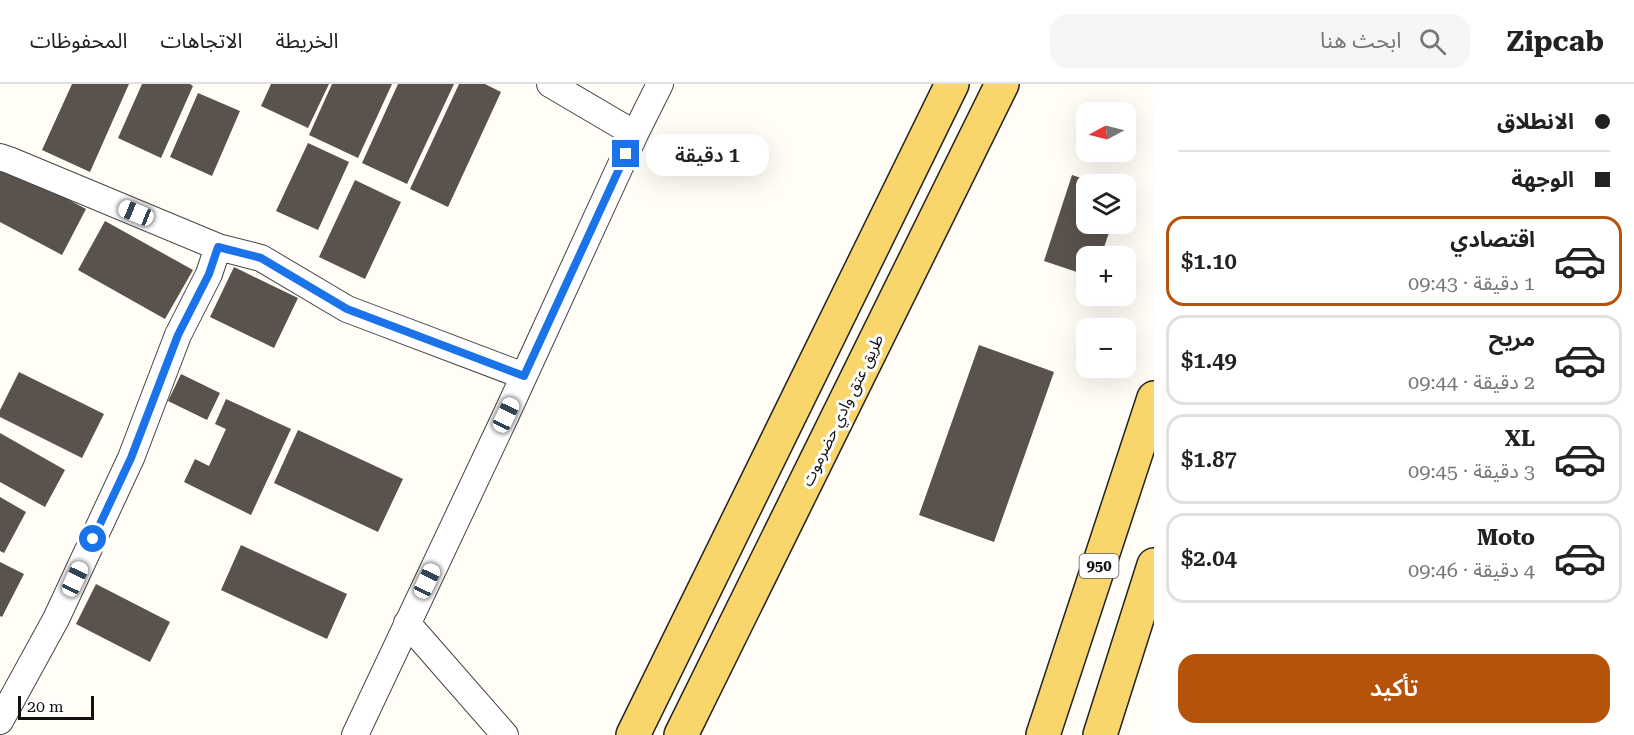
<!DOCTYPE html>
<html lang="ar">
<head>
<meta charset="utf-8">
<style>
  :root { --surface:#fff; --page:#f6f6f6; --text:#222; --muted:#767676; --line:#e0e0e0; --accent:#b45309 }
  body { margin:0; font-family:"Roboto Serif","Noto Sans Arabic",serif; background:var(--page); color:var(--text); direction:rtl; height:100vh; display:flex; flex-direction:column; font-size:22px; white-space:nowrap }
  * { box-sizing:border-box; margin:0 }
  p { font-size:20px; color:var(--muted) }
  .icon { flex:none; width:33px; height:33px; fill:none; stroke:currentColor; stroke-width:2; stroke-linecap:round; stroke-linejoin:round }
  .map { position:relative; flex:1; overflow:hidden; direction:ltr }
  .drawer { display:flex; flex-direction:column; background:var(--surface); width:480px }
  .drawer>* { flex:none }
  .guide { display:grid; align-content:center; height:132px; padding:0 24px; background:var(--surface) }
  .needle { width:39px; rotate:263deg }
  .fabs { position:absolute; left:1076px; top:18px; display:grid; gap:12px }
  .fabs a { display:grid; place-items:center; width:60px; height:60px; border-radius:12px; background:var(--surface); box-shadow:0 6px 24px #0002; font-size:30px }
  .scale { position:absolute; left:18px; bottom:15px; width:76px; box-sizing:border-box; padding-left:6px; border:3px solid #111; border-top:0; font-size:16px; line-height:21px; white-space:nowrap; color:#111; -webkit-text-stroke:4px #fff; paint-order:stroke }
  .end { position:absolute; width:27px; height:27px; margin:-14px; border:8px solid #1a73e8; background:#fff; box-shadow:0 0 0 3px #fff }
  .from { border-radius:50% }
  .bubble { position:absolute; height:42px; border-radius:18px; background:var(--surface); box-shadow:0 6px 24px #0002; font-size:20px; font-weight:600; line-height:42px; text-align:center; direction:rtl }
  .car { position:absolute; width:18px; height:36px; margin:-18px -9px; border-radius:8px; box-shadow:0 0 4px 2px #0007; background:linear-gradient(#fff 24%,#345 0 40%,#fff 0 76%,#345 0 86%,#fff 0) }
  .guide b { display:flex; align-items:center; gap:21px; height:57px; font-size:22px }
  .guide b+b { border-top:2px solid var(--line) }
  .guide i { width:15px; height:15px; background:var(--text) }
  ul { padding:0; list-style:none }
  li { display:flex; align-items:center; gap:18px; height:90px; margin:0 12px 9px; padding:0 12px; border:3px solid var(--line); border-radius:18px }
  li div { flex:1 }
  li b { display:block; font-size:22px }
  li em { font-style:normal; font-weight:600 }
  li.selected { border-color:var(--accent) }
  li>.icon { width:54px; height:54px; stroke-width:1.5 }
  .primary-button { display:flex; gap:12px; margin-top:auto; padding:12px 24px }
  .primary-button a { flex:1; height:69px; border-radius:18px; background:var(--accent); color:#fff; font-size:24px; font-weight:600; line-height:69px; text-align:center }
  header { display:flex; align-items:center; gap:36px; box-sizing:border-box; height:84px; padding:0 30px; background:var(--surface); border-bottom:2px solid var(--line) }
  header strong { font-size:28px }
  nav { display:flex; gap:33px; margin-inline-start:auto; font-size:21px }
  .search { width:420px; height:54px; background:var(--page); display:flex; align-items:center; gap:15px; box-sizing:border-box; padding:0 21px; border-radius:18px; color:var(--muted); font-size:22px }
  main { display:flex; flex:1; min-height:0 }
  .map>svg:first-child { display:block }
</style>
</head>
<body>
<header>
<strong>Zipcab</strong>
<div class="search"><svg class="icon" aria-label="search" viewBox="0 0 24 24"><circle cx="10" cy="10" r="6"/><path d="M15 15l6 6"/></svg>ابحث هنا</div>
<nav><a>الخريطة</a><a>الاتجاهات</a><a>المحفوظات</a></nav>
</header>
<main>
<section class="drawer">
<div class="guide">
<b><i class="from"></i>الانطلاق</b>
<b><i></i>الوجهة</b>
</div>
<ul>
<li class="selected"><svg class="icon" aria-label="car" viewBox="0 0 24 24"><path d="M5 17H2v-5l4-1 3-4h7l3 4 3 1v5h-3M9 17h6M6 11h13"/><circle cx="7" cy="17" r="2"/><circle cx="17" cy="17" r="2"/></svg><div><b>اقتصادي</b><p>1 دقيقة · 09:43</p></div><em>$1.10</em></li>
<li><svg class="icon" aria-label="car" viewBox="0 0 24 24"><path d="M5 17H2v-5l4-1 3-4h7l3 4 3 1v5h-3M9 17h6M6 11h13"/><circle cx="7" cy="17" r="2"/><circle cx="17" cy="17" r="2"/></svg><div><b>مريح</b><p>2 دقيقة · 09:44</p></div><em>$1.49</em></li>
<li><svg class="icon" aria-label="car" viewBox="0 0 24 24"><path d="M5 17H2v-5l4-1 3-4h7l3 4 3 1v5h-3M9 17h6M6 11h13"/><circle cx="7" cy="17" r="2"/><circle cx="17" cy="17" r="2"/></svg><div><b>XL</b><p>3 دقيقة · 09:45</p></div><em>$1.87</em></li>
<li><svg class="icon" aria-label="car" viewBox="0 0 24 24"><path d="M5 17H2v-5l4-1 3-4h7l3 4 3 1v5h-3M9 17h6M6 11h13"/><circle cx="7" cy="17" r="2"/><circle cx="17" cy="17" r="2"/></svg><div><b>Moto</b><p>4 دقيقة · 09:46</p></div><em>$2.04</em></li>
</ul>
<div class="primary-button"><a>تأكيد</a></div>
</section>
<div class="map">
<svg width="1154" height="651" viewBox="0 0 1154 651">
  <rect width="100%" height="100%" fill="#fffdf5"/>
  <!-- building -->
  <path fill="#5a524d" d="M 72,0 L 129,0 L 90,88 L 42,66 Z
    M 142,0 L 190,0 L 193,2 L 161,74 L 118,54 Z
    M 271,0 L 329,0 L 308,44 L 261,22 Z
    M 332,0 L 392,0 L 358,74 L 309,51 Z
    M 398,0 L 454,0 L 407,100 L 362,79 Z
    M 459,0 L 485,0 L 501,8 L 448,123 L 410,105 Z
    M 198,9 L 240,27 L 212,92 L 170,73 Z
    M 308,59 L 349,78 L 318,146 L 276,127 Z
    M 0,79 L 86,125 L 62,171 L 0,138 Z
    M 1072,91 L 1099,100 L 1086,100 L 1086,140 L 1112,140 L 1101,172 L 1086,172 L 1086,191 L 1044,177 Z
    M 355,96 L 401,118 L 365,195 L 319,173 Z
    M 105,137 L 193,186 L 165,235 L 78,186 Z
    M 234,183 L 298,214 L 274,264 L 210,233 Z
    M 979,261 L 1054,288 L 994,458 L 919,431 Z
    M 19,288 L 104,330 L 82,374 L 0,333 L 0,326 Z
    M 181,290 L 220,309 L 207,336 L 168,317 Z
    M 226,315 L 291,345 L 251,431 L 184,398 L 195,375 L 209,382 L 226,345 L 215,340 Z
    M 298,346 L 403,395 L 378,448 L 274,399 Z
    M 0,349 L 65,386 L 45,423 L 0,398 Z
    M 0,413 L 26,428 L 4,469 L 0,467 Z
    M 241,461 L 347,510 L 327,555 L 221,506 Z
    M 0,478 L 24,490 L 2,533 L 0,532 Z
    M 96,500 L 170,538 L 150,578 L 76,540 Z"/>
  <g fill="none" stroke-linecap="round" stroke-linejoin="round">
    <defs>
      <path id="minor" d="M 550,0 L 635,50
        M 0,73 L 9,76 L 218,163
        M 407,539 L 505,651
        M 0,637 L 56,535 L 131,374 L 178,251 L 209,190 L 218,163 L 261,174 L 347,225 L 524,292
        M 355,651 L 506,331 L 635,50 L 660,0"/>
      <path id="primary" d="M 633,651 L 952,0
        M 681,651 L 1002,0
        M 1043,651 L 1154,314
        M 1100,651 L 1154,481"/>
    </defs>
    <!-- minor casing -->
    <use href="#minor" stroke="#444" stroke-width="28"/>
    <!-- primary casing -->
    <use href="#primary" stroke="#222" stroke-width="36"/>
    <!-- minor -->
    <use href="#minor" stroke="#fff" stroke-width="26"/>
    <!-- primary -->
    <use href="#primary" stroke="#f9d66b" stroke-width="33"/>
  </g>
  <g fill="none" stroke-linecap="round" stroke-linejoin="round">
    <!-- route -->
    <path stroke="#1a73e8" stroke-width="8" d="M 93,455 L 131,374 L 178,251 L 209,190 L 218,163 L 261,174 L 347,225 L 524,292 L 626,70"/>
  </g>
  <g text-anchor="middle" stroke-width="6" stroke-linejoin="round" paint-order="stroke">
    <!-- shield labels -->
    <rect fill="#fff" stroke="#585858" stroke-width="1.5" x="1079.5" y="470" width="39" height="24" rx="4.5"/>
    <g font-size="15" font-weight="bold" fill="#111">
      <text x="1099" y="487">950</text>
    </g>
    <!-- street labels -->
    <g font-size="16" fill="#111" stroke="#fff">
      <text transform="translate(842 326) rotate(-64)" y="6">طريق عتق وادي حضرموت</text>
    </g>
  </g>
</svg>
<div class="fabs">
<a><svg class="needle" viewBox="-14 -14 28 28"><path d="M0-13l5 13h-10z" fill="#e53935"/><path d="M0 13l5-13h-10z" fill="#767676"/></svg></a>
<a><svg class="icon" aria-label="layers" viewBox="0 0 24 24"><path d="M12 4l9 5-9 5-9-5zM3 14l9 5 9-5"/></svg></a>
<a>+</a>
<a>−</a>
</div>
<div class="scale">20 m</div>
<i class="end from" style="left:93px;top:455px"></i>
<i class="end" style="left:626px;top:70px"></i>
<div class="bubble" style="left:646px;top:50px;width:123px">1 دقيقة</div>
<i class="car" style="left:136px;top:129px;rotate:292deg"></i>
<i class="car" style="left:506px;top:331px;rotate:25deg"></i>
<i class="car" style="left:75px;top:495px;rotate:25deg"></i>
<i class="car" style="left:427px;top:497px;rotate:25deg"></i>
</div>
</main>
</body>
</html>
